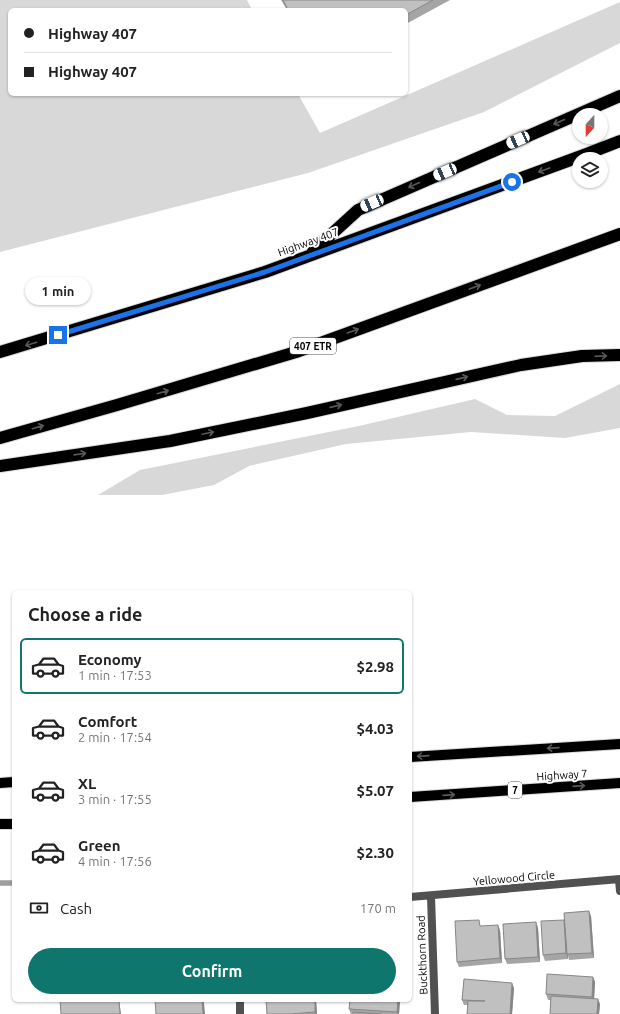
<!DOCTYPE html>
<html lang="en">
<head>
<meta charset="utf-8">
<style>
  :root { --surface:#fff; --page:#f2f2f2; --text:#222; --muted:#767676; --line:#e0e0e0; --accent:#0f766e }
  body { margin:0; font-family:Ubuntu,sans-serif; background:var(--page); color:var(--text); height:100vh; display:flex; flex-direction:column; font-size:15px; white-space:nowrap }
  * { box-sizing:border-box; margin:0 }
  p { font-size:13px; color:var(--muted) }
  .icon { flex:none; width:22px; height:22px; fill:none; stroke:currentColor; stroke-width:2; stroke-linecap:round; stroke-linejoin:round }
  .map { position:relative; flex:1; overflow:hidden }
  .drawer { position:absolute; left:12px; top:590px; width:400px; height:412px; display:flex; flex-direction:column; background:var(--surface); border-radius:6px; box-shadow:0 1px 3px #0004 }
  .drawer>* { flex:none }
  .guide { position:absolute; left:8px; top:8px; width:400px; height:88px; border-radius:6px; box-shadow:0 1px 3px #0004; display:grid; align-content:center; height:88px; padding:0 16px; background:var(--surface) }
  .needle { width:26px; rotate:201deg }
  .buttons { position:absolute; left:572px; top:108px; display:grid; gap:8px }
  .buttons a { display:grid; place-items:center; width:36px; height:36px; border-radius:50%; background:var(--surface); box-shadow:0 1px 3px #0004; font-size:20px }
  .end { position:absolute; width:18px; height:18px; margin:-9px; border:5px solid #1a73e8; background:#fff; box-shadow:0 0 0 2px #fff }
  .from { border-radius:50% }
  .bubble { position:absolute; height:28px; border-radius:14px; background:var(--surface); box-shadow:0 1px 3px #0004; font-size:13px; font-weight:700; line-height:28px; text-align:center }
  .car { position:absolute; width:12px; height:24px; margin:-12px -6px; border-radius:5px; box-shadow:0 0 3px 1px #0007; background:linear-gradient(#fff 24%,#345 0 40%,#fff 0 76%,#345 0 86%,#fff 0) }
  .guide b { display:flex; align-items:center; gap:14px; height:38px; font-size:15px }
  .guide b+b { border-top:1px solid var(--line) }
  .guide i { width:10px; height:10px; background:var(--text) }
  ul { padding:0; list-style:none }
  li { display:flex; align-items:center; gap:12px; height:56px; margin:0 8px 6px; padding:0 8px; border:2px solid transparent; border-radius:6px }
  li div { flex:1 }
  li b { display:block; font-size:15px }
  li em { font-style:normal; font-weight:700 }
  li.on { border-color:var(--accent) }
  li>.icon { width:36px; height:36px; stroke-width:1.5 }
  h2 { padding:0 16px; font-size:18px; line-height:48px }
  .pay { display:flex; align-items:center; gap:10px; height:44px; padding:0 16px; font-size:15px }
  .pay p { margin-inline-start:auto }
  .primary-button { display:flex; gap:8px; margin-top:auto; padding:8px 16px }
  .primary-button a { flex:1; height:46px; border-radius:24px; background:var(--accent); color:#fff; font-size:16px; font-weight:700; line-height:46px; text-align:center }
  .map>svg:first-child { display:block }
</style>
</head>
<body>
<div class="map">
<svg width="620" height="1014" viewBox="0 0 620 1014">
  <rect width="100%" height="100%" fill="#fff"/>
  <!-- green -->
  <path fill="#d8d8d8" d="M 0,0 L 247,0 L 252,10 L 10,10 L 10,94 L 298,94 L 320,133 L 620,2 L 620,43 L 484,112 L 308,173 L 0,252 Z
    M 620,384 L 620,428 L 565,438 L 471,432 L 346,444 L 249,466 L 214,485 L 162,495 L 98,495 L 140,470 L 359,426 L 475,399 L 507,415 L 555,416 Z"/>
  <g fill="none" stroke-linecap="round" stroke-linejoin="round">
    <!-- stream -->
    <path stroke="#9f9f9f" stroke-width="5.5" d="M 0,883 L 14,883"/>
    <defs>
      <path id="primary" d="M 410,757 L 620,744
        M 0,783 L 14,782
        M 410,797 L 620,783
        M 0,824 L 14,824"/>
      <path id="highway" d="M 313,251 L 358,210 L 620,96
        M 0,352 L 265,272 L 584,155 L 620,141
        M 0,438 L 117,405 L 296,352 L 620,234
        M 0,466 L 170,441 L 307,413 L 521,365 L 582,356 L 620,355"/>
    </defs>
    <!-- primary casing -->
    <use href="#primary" stroke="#dbdbdb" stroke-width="12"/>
    <!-- highway casing -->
    <use href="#highway" stroke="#dbdbdb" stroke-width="14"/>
    <!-- street -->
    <path stroke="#515151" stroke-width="8" d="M 619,880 L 620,891
      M 431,896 L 435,1014
      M 410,897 L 620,879
      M 240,1000 L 240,1014"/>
    <!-- primary -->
    <use href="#primary" stroke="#000" stroke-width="10"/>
    <!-- highway -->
    <use href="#highway" stroke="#000" stroke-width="12"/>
  </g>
  <!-- wall -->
  <path fill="#a5a5a5" d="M 281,0 L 450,0 L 406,24 L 406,10 L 287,10 Z
    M 591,916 L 594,958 L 569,960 L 568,956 L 568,959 L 545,961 L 543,955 L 564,920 L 565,923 Z
    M 536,922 L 538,928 L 540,962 L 507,964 L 505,959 Z
    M 481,926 L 500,930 L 502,963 L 459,967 L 457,962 Z
    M 593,977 L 595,982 L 594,998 L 600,1004 L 599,1014 L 550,1014 L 551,1000 L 548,1000 L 546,994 Z
    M 514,988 L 512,1014 L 467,1014 L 468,1005 L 464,1005 L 462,1000 Z
    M 266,1000 L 316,1000 L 317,1014 L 267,1014 Z
    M 350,1000 L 400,1000 L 399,1014 L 351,1014 L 349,1009 Z"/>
  <!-- shaded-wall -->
  <path fill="#868686" d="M 589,911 L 591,916 L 594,958 L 592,953 Z
    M 564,920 L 566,925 L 568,959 L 566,953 Z
    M 536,922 L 538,928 L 540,962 L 538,957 Z
    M 498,925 L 500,930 L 502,963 L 500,958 Z
    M 593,977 L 595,982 L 594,1002 L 592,997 Z
    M 512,983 L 514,988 L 512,1014 L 510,1014 Z
    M 598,999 L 600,1004 L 599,1014 L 597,1014 Z
    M 119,1000 L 121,1014 L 120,1014 Z
    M 202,1000 L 203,1000 L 204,1003 L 205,1014 L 203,1014 Z
    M 315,1000 L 316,1000 L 317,1014 L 316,1014 L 315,1012 Z
    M 398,1000 L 400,1000 L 399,1014 L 398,1014 L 397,1012 Z"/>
  <!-- building -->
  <path fill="#c0c0c0" stroke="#868686" d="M 283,0 L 433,0 L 406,15 L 406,10 L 288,10 Z
    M 589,911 L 592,953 L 567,954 L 564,913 Z
    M 479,920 L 480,926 L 498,925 L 500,958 L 457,962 L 455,921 Z
    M 564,920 L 566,953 L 543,955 L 541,921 Z
    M 536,922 L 538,957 L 505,959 L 503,924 Z
    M 547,974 L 593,977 L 592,997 L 546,994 Z
    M 464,979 L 512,983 L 510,1014 L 467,1014 L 468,1001 L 485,1001 L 462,1000 Z
    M 551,996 L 598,999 L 597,1014 L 550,1014 Z
    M 60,1000 L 119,1000 L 120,1014 L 61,1014 Z
    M 155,1000 L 202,1000 L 203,1014 L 156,1014 Z
    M 266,1000 L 315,1000 L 315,1012 L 291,1014 L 267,1014 Z
    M 350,1000 L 398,1000 L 397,1012 L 349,1009 Z
    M 353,1012 L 382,1014 L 353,1014 Z"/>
  <!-- one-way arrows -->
  <defs><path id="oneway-shaft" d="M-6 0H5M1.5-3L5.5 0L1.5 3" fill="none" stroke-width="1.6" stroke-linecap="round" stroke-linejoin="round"/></defs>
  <g stroke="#595959">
    <use href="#oneway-shaft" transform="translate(559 122) rotate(156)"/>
    <use href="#oneway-shaft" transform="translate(544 170) rotate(160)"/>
    <use href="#oneway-shaft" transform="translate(414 185) rotate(156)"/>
    <use href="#oneway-shaft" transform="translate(475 287) rotate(-20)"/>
    <use href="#oneway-shaft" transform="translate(353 331) rotate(-20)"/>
    <use href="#oneway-shaft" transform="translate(31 344) rotate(163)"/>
    <use href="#oneway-shaft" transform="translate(601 356) rotate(-2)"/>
    <use href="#oneway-shaft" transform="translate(462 378) rotate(-13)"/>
    <use href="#oneway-shaft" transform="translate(163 392) rotate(-16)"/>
    <use href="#oneway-shaft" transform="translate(336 406) rotate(-13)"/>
    <use href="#oneway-shaft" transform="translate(38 427) rotate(-16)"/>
    <use href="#oneway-shaft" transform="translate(208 433) rotate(-12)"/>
    <use href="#oneway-shaft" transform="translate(80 454) rotate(-8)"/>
    <use href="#oneway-shaft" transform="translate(553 748) rotate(176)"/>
    <use href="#oneway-shaft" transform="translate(423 756) rotate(176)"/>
    <use href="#oneway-shaft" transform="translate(579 786) rotate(-4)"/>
    <use href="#oneway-shaft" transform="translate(449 795) rotate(-4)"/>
  </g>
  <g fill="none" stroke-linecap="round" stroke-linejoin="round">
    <!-- route -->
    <path stroke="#1a73e8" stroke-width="5" d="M 58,335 L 265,272 L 512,182"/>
  </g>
  <g text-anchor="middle" stroke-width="4" stroke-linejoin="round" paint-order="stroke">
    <!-- shield labels -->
    <g fill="#fff" stroke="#4c4c4c" stroke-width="1">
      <rect x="290" y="338" width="46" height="16" rx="3"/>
      <rect x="508" y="782" width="14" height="16" rx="3"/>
    </g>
    <g font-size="10" font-weight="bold" fill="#000">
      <text x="313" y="350">407 ETR</text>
      <text x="515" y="794">7</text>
    </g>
    <!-- street labels -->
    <g font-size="11" fill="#000" stroke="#fff">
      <text transform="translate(308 242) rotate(-20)" y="4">Highway 407</text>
      <text transform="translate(562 775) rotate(-4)" y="4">Highway 7</text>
      <text transform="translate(514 878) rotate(-5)" y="4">Yellowood Circle</text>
      <text transform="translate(422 955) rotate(-92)" y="4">Buckthorn Road</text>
    </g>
  </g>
</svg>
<div class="buttons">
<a><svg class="needle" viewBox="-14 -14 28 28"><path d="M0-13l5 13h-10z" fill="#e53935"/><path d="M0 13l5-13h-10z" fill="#767676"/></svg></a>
<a><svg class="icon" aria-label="layers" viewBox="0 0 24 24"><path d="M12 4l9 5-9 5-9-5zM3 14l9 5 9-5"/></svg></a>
</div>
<i class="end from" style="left:512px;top:182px"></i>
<i class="end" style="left:58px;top:335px"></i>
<div class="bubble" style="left:25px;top:277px;width:66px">1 min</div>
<i class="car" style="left:518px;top:140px;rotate:246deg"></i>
<i class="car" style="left:445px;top:172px;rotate:247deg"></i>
<i class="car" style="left:372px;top:203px;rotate:247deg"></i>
<div class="guide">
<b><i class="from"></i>Highway 407</b>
<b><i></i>Highway 407</b>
</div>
<section class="drawer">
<h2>Choose a ride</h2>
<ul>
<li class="on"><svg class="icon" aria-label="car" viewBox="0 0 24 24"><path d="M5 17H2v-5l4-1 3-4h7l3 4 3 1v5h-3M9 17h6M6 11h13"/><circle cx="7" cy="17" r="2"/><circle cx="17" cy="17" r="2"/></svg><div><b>Economy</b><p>1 min · 17:53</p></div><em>$2.98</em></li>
<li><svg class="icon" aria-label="car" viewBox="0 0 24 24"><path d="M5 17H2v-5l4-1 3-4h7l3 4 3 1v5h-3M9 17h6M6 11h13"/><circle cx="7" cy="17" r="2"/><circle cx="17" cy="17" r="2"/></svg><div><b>Comfort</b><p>2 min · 17:54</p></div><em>$4.03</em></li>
<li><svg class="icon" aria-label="car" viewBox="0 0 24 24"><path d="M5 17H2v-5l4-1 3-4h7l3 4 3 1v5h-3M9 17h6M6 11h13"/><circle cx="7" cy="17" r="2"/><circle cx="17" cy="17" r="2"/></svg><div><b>XL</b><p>3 min · 17:55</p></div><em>$5.07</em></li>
<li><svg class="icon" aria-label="car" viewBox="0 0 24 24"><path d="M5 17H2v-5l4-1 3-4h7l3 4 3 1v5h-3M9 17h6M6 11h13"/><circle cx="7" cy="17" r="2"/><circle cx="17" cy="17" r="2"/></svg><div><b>Green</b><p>4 min · 17:56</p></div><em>$2.30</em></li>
</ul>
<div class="pay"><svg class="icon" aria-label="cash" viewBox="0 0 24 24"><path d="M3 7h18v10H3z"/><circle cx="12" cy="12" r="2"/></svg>Cash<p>170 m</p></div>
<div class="primary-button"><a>Confirm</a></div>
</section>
</div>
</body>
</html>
